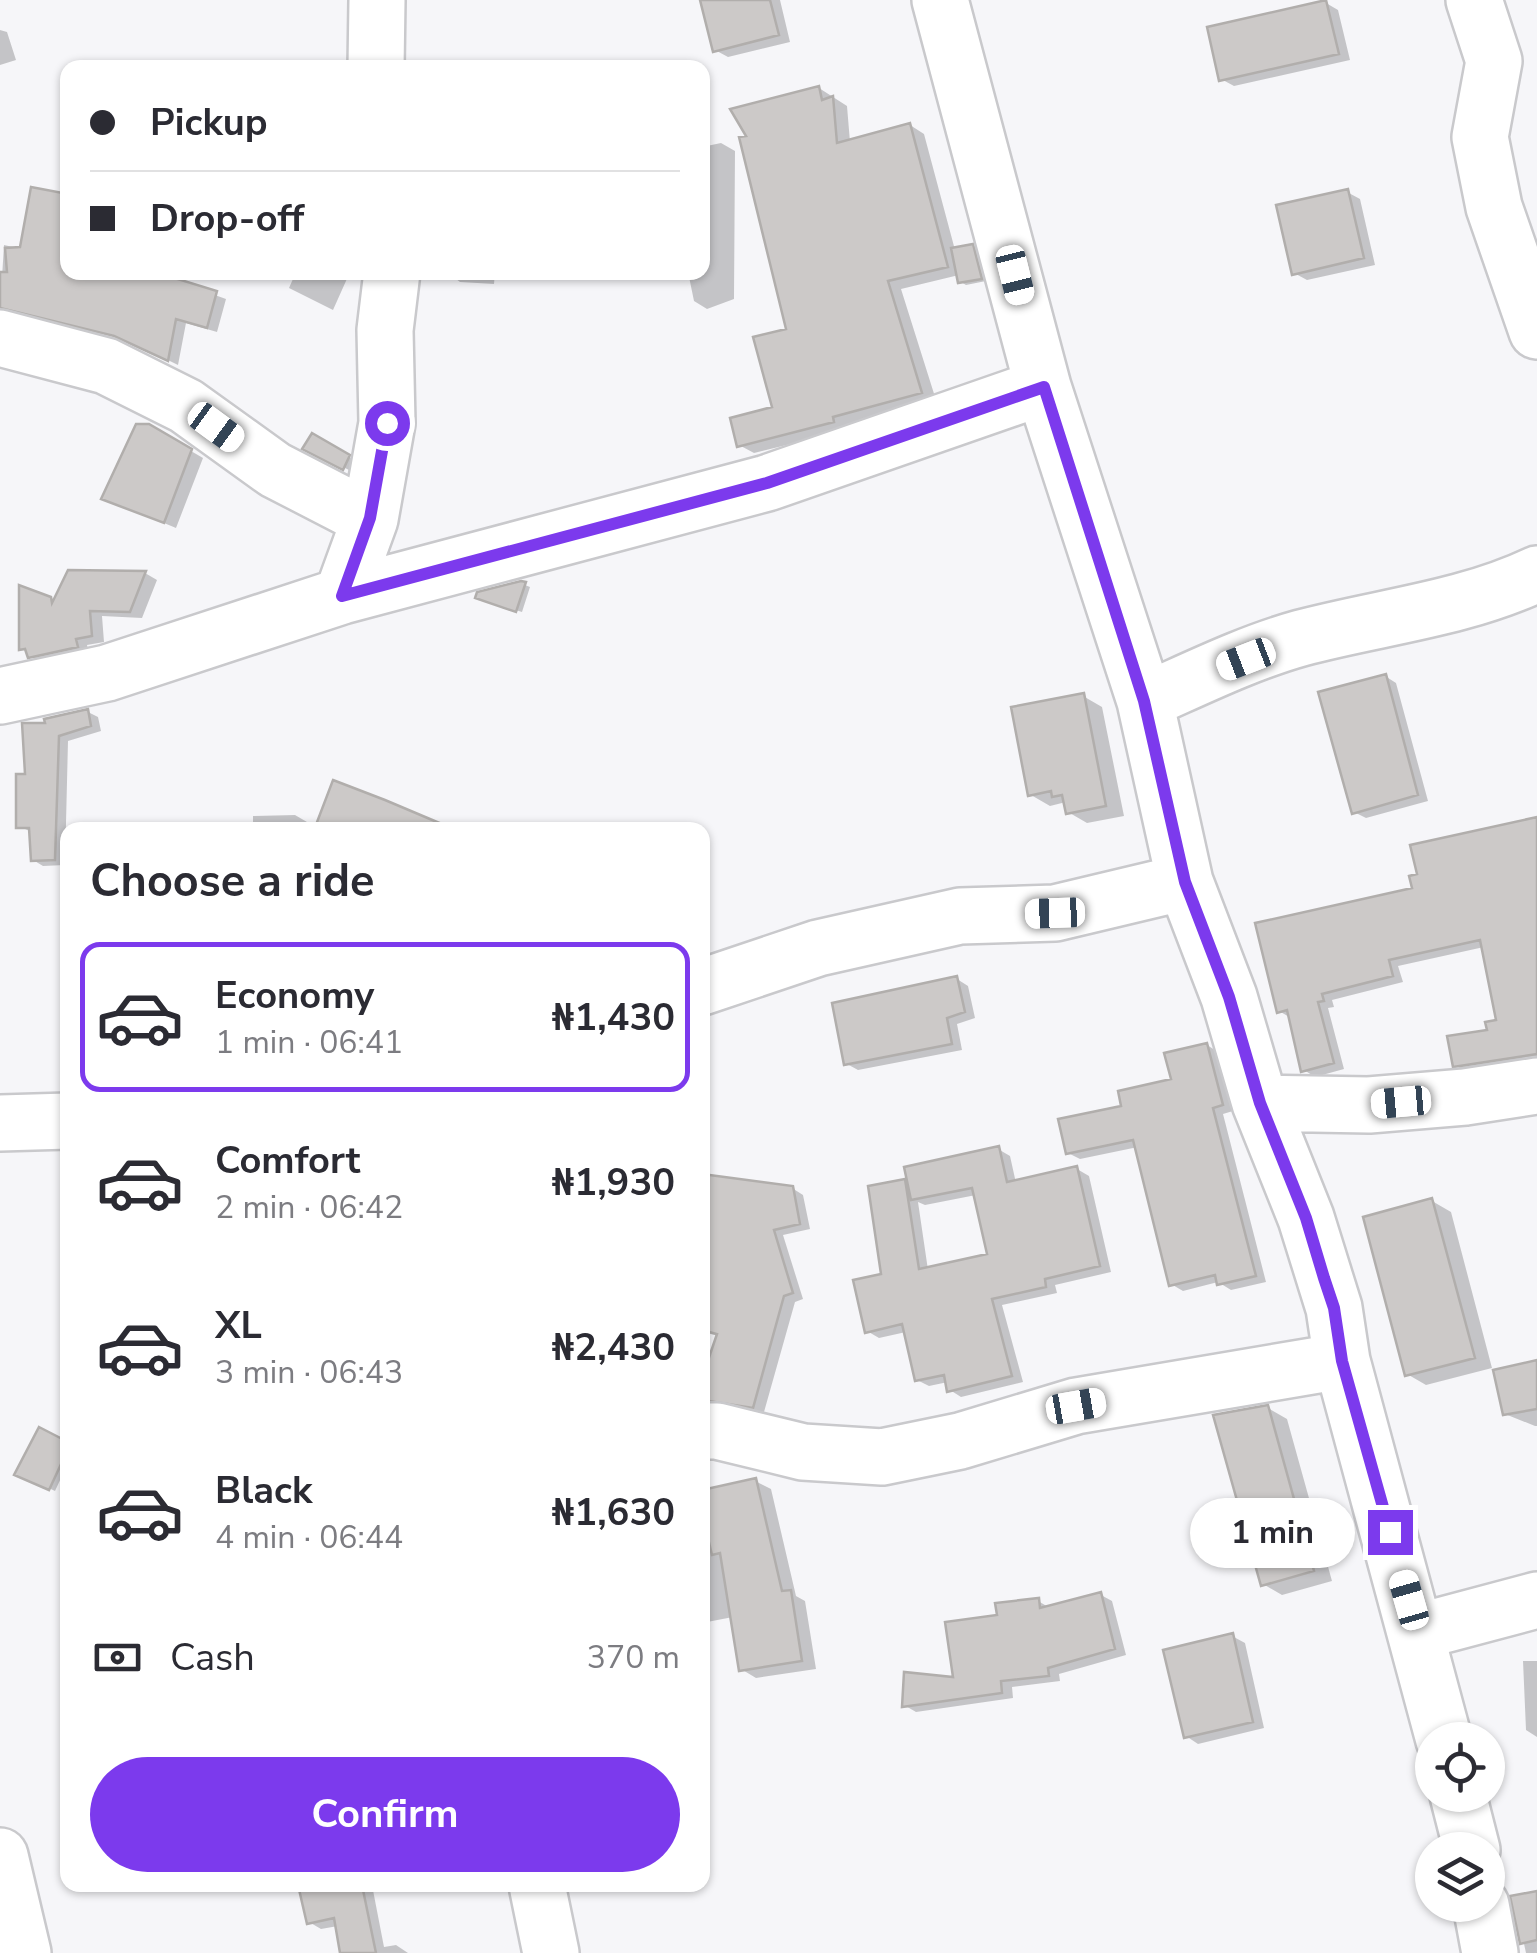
<!DOCTYPE html>
<html lang="en">
<head>
<meta charset="utf-8">
<style>
  :root { --surface:#fff; --page:#f2f2f3; --text:#2b2b33; --muted:#7c7c81; --line:#e1e1e2; --accent:#7c3aed }
  body { margin:0; font-family:"Nunito Sans",sans-serif; background:var(--page); color:var(--text); height:100vh; display:flex; flex-direction:column; font-size:38px; white-space:nowrap }
  * { box-sizing:border-box; margin:0 }
  p { font-size:32px; color:var(--muted) }
  .icon { flex:none; width:55px; height:55px; fill:none; stroke:currentColor; stroke-width:2; stroke-linecap:round; stroke-linejoin:round }
  .map { position:relative; flex:1; overflow:hidden }
  .drawer { position:absolute; left:60px; top:822px; width:650px; height:1070px; display:flex; flex-direction:column; background:var(--surface); border-radius:20px; box-shadow:0 2px 8px #0004 }
  .drawer>* { flex:none }
  .banner { position:absolute; left:60px; top:60px; width:650px; height:220px; border-radius:20px; box-shadow:0 2px 8px #0004; display:grid; align-content:center; height:220px; padding:0 30px; background:var(--surface) }
  .controls { position:absolute; left:1415px; top:1722px; display:grid; gap:20px }
  .controls a { display:grid; place-items:center; width:90px; height:90px; border-radius:50%; background:var(--surface); box-shadow:0 2px 8px #0004; font-size:50px }
  .end { position:absolute; width:45px; height:45px; margin:-22px; border:12px solid #7c3aed; background:#fff; box-shadow:0 0 0 5px #fff }
  .from { border-radius:50% }
  .bubble { position:absolute; height:70px; border-radius:35px; background:var(--surface); box-shadow:0 2px 8px #0004; font-size:32px; font-weight:700; line-height:70px; text-align:center }
  .car { position:absolute; width:30px; height:60px; margin:-30px -15px; border-radius:12px; box-shadow:0 0 8px 2px #0007; background:linear-gradient(#fff 24%,#345 0 40%,#fff 0 76%,#345 0 86%,#fff 0) }
  .banner b { display:flex; align-items:center; gap:35px; height:95px; font-size:38px }
  .banner b+b { border-top:2px solid var(--line) }
  .banner i { width:25px; height:25px; background:var(--text) }
  ul { padding:0; list-style:none }
  li { display:flex; align-items:center; gap:30px; height:150px; margin:0 20px 15px; padding:0 10px; border:5px solid transparent; border-radius:20px }
  li div { flex:1 }
  li b { display:block; font-size:38px }
  li em { font-style:normal; font-weight:700 }
  li.on { border-color:var(--accent) }
  li>.icon { width:90px; height:90px; stroke-width:1.5 }
  h2 { padding:0 30px; font-size:45px; line-height:120px }
  .pay { display:flex; align-items:center; gap:25px; height:110px; padding:0 30px; font-size:38px }
  .pay p { margin-inline-start:auto }
  .cta { display:flex; gap:20px; margin-top:auto; padding:20px 30px }
  .cta a { flex:1; height:115px; border-radius:60px; background:var(--accent); color:#fff; font-size:40px; font-weight:700; line-height:115px; text-align:center }
  .map>svg:first-child { display:block }
</style>
</head>
<body>
<div class="map">
<svg width="1537" height="1953" viewBox="0 0 1537 1953">
  <rect width="100%" height="100%" fill="#f6f6f9"/>
  <!-- shadow -->
  <path fill="#0003" fill-rule="evenodd" d="M 718,0 L 780,0 L 790,42 L 728,57 L 715,50 Z
    M 1326,3 L 1338,10 L 1350,60 L 1234,86 L 1221,79 Z
    M 0,30 L 7,32 L 16,60 L 0,65 Z
    M 819,88 L 847,106 L 850,142 L 910,125 L 924,134 L 955,250 L 972,246 L 978,250 L 986,281 L 966,285 L 961,282 L 959,275 L 901,289 L 936,400 L 846,425 L 848,430 L 754,453 L 739,445 L 775,409 L 789,331 Z
    M 721,143 L 735,151 L 734,299 L 707,309 L 694,301 L 688,272 L 702,272 L 702,147 Z
    M 1347,192 L 1360,199 L 1375,265 L 1307,280 L 1294,273 Z
    M 4,245 L 22,249 L 68,272 L 178,272 L 176,281 L 226,299 L 217,332 L 186,323 L 178,365 L 127,340 L 20,312 L 4,313 L 0,310 Z
    M 296,272 L 350,272 L 333,310 L 289,288 Z
    M 447,272 L 495,272 L 494,284 L 460,282 Z
    M 518,272 L 558,272 L 558,277 Z
    M 148,426 L 203,458 L 176,528 L 104,498 Z
    M 312,436 L 354,460 L 349,470 L 305,448 Z
    M 145,573 L 157,580 L 142,618 L 102,616 L 104,642 L 87,645 L 89,654 L 42,664 L 22,648 L 50,599 L 55,603 Z
    M 525,585 L 530,587 L 522,612 L 483,600 L 479,595 Z
    M 1385,676 L 1396,683 L 1428,801 L 1366,818 L 1354,812 Z
    M 1083,696 L 1102,707 L 1124,816 L 1087,823 L 1068,812 L 1066,802 L 1050,806 L 1031,795 Z
    M 88,712 L 98,717 L 101,731 L 68,741 L 65,865 L 43,866 L 33,860 L 32,832 L 18,826 L 28,777 L 48,725 Z
    M 295,815 L 307,822 L 308,830 L 253,830 L 253,816 Z
    M 1537,820 L 1537,1056 L 1524,1058 L 1525,1063 L 1466,1072 L 1455,1065 L 1499,1022 L 1484,947 L 1398,966 L 1403,982 L 1332,1000 L 1334,1007 L 1328,1008 L 1344,1069 L 1315,1077 L 1304,1070 L 1291,1018 L 1279,1011 L 1415,890 Z
    M 957,979 L 968,986 L 975,1018 L 957,1024 L 962,1050 L 858,1070 L 847,1064 Z
    M 1207,1045 L 1218,1052 L 1233,1111 L 1223,1114 L 1266,1282 L 1231,1290 L 1218,1282 L 1183,1291 L 1171,1284 L 1138,1147 L 1080,1159 L 1068,1153 L 1124,1108 L 1174,1081 Z
    M 998,1149 L 1010,1156 L 1016,1183 L 1077,1169 L 1089,1176 L 1111,1272 L 1055,1285 L 1057,1293 L 1002,1305 L 1023,1382 L 961,1397 L 950,1390 L 948,1382 L 929,1386 L 917,1380 L 906,1332 L 879,1338 L 867,1331 L 884,1276 L 905,1181 L 910,1184 ZM 976,1195 L 990,1256 L 928,1270 L 918,1202 L 925,1205 Z
    M 702,1177 L 792,1188 L 803,1195 L 810,1229 L 783,1235 L 803,1299 L 795,1302 L 764,1412 L 710,1403 L 702,1398 L 719,1336 L 702,1332 Z
    M 1432,1201 L 1451,1212 L 1492,1368 L 1426,1385 L 1407,1374 Z
    M 1537,1362 L 1537,1426 L 1535,1426 L 1505,1414 Z
    M 1268,1408 L 1287,1419 L 1332,1581 L 1282,1595 L 1263,1584 Z
    M 68,1445 L 68,1463 L 55,1491 L 23,1476 Z
    M 755,1481 L 771,1489 L 796,1596 L 805,1601 L 816,1669 L 756,1678 L 741,1669 L 733,1617 L 702,1623 L 702,1524 Z
    M 1101,1595 L 1112,1601 L 1126,1655 L 1059,1674 L 1060,1681 L 1012,1687 L 1013,1698 L 916,1712 L 904,1705 L 956,1680 L 999,1617 L 1038,1601 L 1050,1608 Z
    M 1232,1636 L 1245,1643 L 1264,1728 L 1198,1744 L 1186,1736 Z
    M 1523,1661 L 1537,1661 L 1537,1737 L 1526,1730 Z
    M 301,1885 L 372,1885 L 384,1947 L 396,1945 L 408,1953 L 342,1953 L 338,1926 L 321,1929 L 309,1922 Z
    M 1537,1893 L 1537,1953 L 1526,1953 L 1514,1898 Z"/>
  <!-- building -->
  <path fill="#ccc9c8" stroke="#b1aeac" stroke-width="2.5" d="M 700,0 L 770,0 L 779,35 L 713,52 Z
    M 1326,0 L 1339,54 L 1219,81 L 1207,27 Z
    M 819,86 L 822,100 L 833,96 L 837,143 L 910,123 L 948,267 L 888,281 L 922,393 L 833,417 L 834,422 L 737,447 L 730,418 L 772,407 L 753,337 L 786,329 L 739,137 L 746,136 L 730,109 Z
    M 31,187 L 68,194 L 68,272 L 155,272 L 217,291 L 207,328 L 176,319 L 168,361 L 114,336 L 0,308 L 0,272 L 7,272 L 5,248 L 20,247 Z
    M 1348,189 L 1364,258 L 1292,275 L 1276,205 Z
    M 973,244 L 982,279 L 958,283 L 951,248 Z
    M 136,424 L 149,424 L 192,449 L 164,523 L 101,499 Z
    M 312,433 L 350,455 L 343,470 L 302,449 Z
    M 68,570 L 146,571 L 130,612 L 90,611 L 92,636 L 76,639 L 78,647 L 28,658 L 25,649 L 19,650 L 19,585 L 51,597 L 52,603 Z
    M 521,581 L 526,582 L 516,612 L 475,598 L 477,592 Z
    M 1386,674 L 1418,795 L 1352,814 L 1318,692 Z
    M 1084,693 L 1106,806 L 1066,814 L 1062,795 L 1052,797 L 1051,791 L 1028,796 L 1011,707 Z
    M 88,709 L 91,726 L 59,736 L 55,860 L 31,861 L 29,828 L 16,828 L 16,774 L 25,774 L 22,723 L 45,723 L 44,719 Z
    M 333,780 L 385,800 L 456,830 L 314,830 Z
    M 1537,817 L 1537,1054 L 1453,1067 L 1447,1036 L 1487,1030 L 1485,1022 L 1496,1020 L 1480,940 L 1389,960 L 1393,976 L 1322,994 L 1324,1001 L 1318,1002 L 1334,1063 L 1301,1072 L 1287,1010 L 1277,1013 L 1255,923 L 1412,888 L 1409,876 L 1417,874 L 1410,845 Z
    M 957,976 L 965,1012 L 947,1018 L 952,1044 L 844,1065 L 832,1003 Z
    M 1207,1043 L 1223,1105 L 1213,1108 L 1256,1276 L 1217,1285 L 1215,1275 L 1169,1286 L 1133,1140 L 1066,1154 L 1058,1119 L 1121,1106 L 1118,1091 L 1171,1079 L 1164,1053 Z
    M 999,1146 L 1007,1182 L 1077,1166 L 1100,1266 L 1045,1279 L 1046,1287 L 992,1299 L 1012,1376 L 947,1392 L 944,1375 L 915,1381 L 902,1324 L 865,1333 L 853,1280 L 881,1274 L 868,1186 L 905,1179 L 919,1269 L 987,1254 L 972,1188 L 911,1200 L 904,1167 Z
    M 702,1174 L 793,1186 L 800,1224 L 774,1230 L 793,1293 L 784,1296 L 753,1408 L 702,1400 L 702,1378 L 717,1334 L 702,1330 Z
    M 1432,1198 L 1475,1358 L 1405,1376 L 1363,1217 Z
    M 1537,1360 L 1537,1409 L 1503,1415 L 1493,1370 Z
    M 1268,1405 L 1314,1571 L 1261,1586 L 1213,1415 Z
    M 39,1427 L 68,1442 L 68,1449 L 49,1490 L 14,1475 Z
    M 756,1478 L 782,1591 L 791,1590 L 802,1661 L 739,1671 L 720,1553 L 712,1555 L 702,1513 L 702,1490 Z
    M 1101,1592 L 1115,1649 L 1048,1668 L 1049,1676 L 1001,1681 L 1002,1693 L 902,1707 L 904,1672 L 953,1677 L 945,1622 L 997,1615 L 995,1603 L 1039,1598 L 1040,1608 Z
    M 1233,1633 L 1253,1722 L 1184,1738 L 1163,1650 Z
    M 298,1885 L 362,1885 L 376,1953 L 340,1953 L 334,1918 L 307,1924 Z
    M 1537,1891 L 1537,1940 L 1520,1944 L 1510,1896 Z"/>
  <g fill="none" stroke-linecap="round" stroke-linejoin="round">
    <defs>
      <path id="minor" d="M 940,0 L 1043,387 L 1145,701 L 1185,882 L 1229,997 L 1260,1103 L 1306,1218 L 1334,1308 L 1342,1361 L 1444,1740
        M 1474,0 L 1494,61 L 1480,137 L 1494,207 L 1537,331
        M 376,68 L 377,0
        M 0,338 L 106,366 L 186,406 L 275,470 L 370,519 L 342,596
        M 370,519 L 387,423 L 385,330 L 392,272
        M 0,696 L 107,673 L 342,596 L 767,483 L 1043,387
        M 1145,701 C 1195,679 1247,653 1301,638 C 1380,617 1463,609 1537,574
        M 702,987 L 818,948 L 960,916 L 1055,913 L 1185,882
        M 1260,1103 L 1369,1105 L 1465,1097 L 1537,1086
        M 0,1123 L 68,1121
        M 702,1431 L 717,1431 L 803,1452 L 882,1457 L 960,1441 L 1076,1406 L 1342,1361
        M 1417,1632 L 1537,1600
        M 1458,1795 L 1472,1850
        M 0,1856 L 23,1953
        M 537,1885 L 551,1953
        M 1481,1905 L 1490,1953"/>
    </defs>
    <!-- minor casing -->
    <use href="#minor" stroke="#c9c9cc" stroke-width="60"/>
    <!-- minor -->
    <use href="#minor" stroke="#fff" stroke-width="55"/>
  </g>
  <g fill="none" stroke-linecap="round" stroke-linejoin="round">
    <!-- route -->
    <path stroke="#7c3aed" stroke-width="12" d="M 387,423 L 370,518 L 342,596 L 767,483 L 1044,387 L 1144,701 L 1185,882 L 1229,997 L 1260,1103 L 1306,1218 L 1324,1278 L 1334,1308 L 1342,1361 L 1390,1532"/>
  </g>
</svg>
<div class="controls">
<a><svg class="icon" aria-label="locate" viewBox="0 0 24 24"><circle cx="12" cy="12" r="6"/><path d="M12 2v4M12 18v4M2 12h4M18 12h4"/></svg></a>
<a><svg class="icon" aria-label="layers" viewBox="0 0 24 24"><path d="M12 4l9 5-9 5-9-5zM3 14l9 5 9-5"/></svg></a>
</div>
<i class="end from" style="left:387px;top:423px"></i>
<i class="end" style="left:1390px;top:1532px"></i>
<div class="bubble" style="left:1190px;top:1498px;width:165px">1 min</div>
<i class="car" style="left:1015px;top:275px;rotate:166deg"></i>
<i class="car" style="left:216px;top:427px;rotate:126deg"></i>
<i class="car" style="left:1246px;top:659px;rotate:249deg"></i>
<i class="car" style="left:1055px;top:913px;rotate:268deg"></i>
<i class="car" style="left:1401px;top:1102px;rotate:265deg"></i>
<i class="car" style="left:1076px;top:1406px;rotate:80deg"></i>
<i class="car" style="left:1409px;top:1600px;rotate:344deg"></i>
<div class="banner">
<b><i class="from"></i>Pickup</b>
<b><i></i>Drop-off</b>
</div>
<section class="drawer">
<h2>Choose a ride</h2>
<ul>
<li class="on"><svg class="icon" aria-label="car" viewBox="0 0 24 24"><path d="M5 17H2v-5l4-1 3-4h7l3 4 3 1v5h-3M9 17h6M6 11h13"/><circle cx="7" cy="17" r="2"/><circle cx="17" cy="17" r="2"/></svg><div><b>Economy</b><p>1 min · 06:41</p></div><em>₦1,430</em></li>
<li><svg class="icon" aria-label="car" viewBox="0 0 24 24"><path d="M5 17H2v-5l4-1 3-4h7l3 4 3 1v5h-3M9 17h6M6 11h13"/><circle cx="7" cy="17" r="2"/><circle cx="17" cy="17" r="2"/></svg><div><b>Comfort</b><p>2 min · 06:42</p></div><em>₦1,930</em></li>
<li><svg class="icon" aria-label="car" viewBox="0 0 24 24"><path d="M5 17H2v-5l4-1 3-4h7l3 4 3 1v5h-3M9 17h6M6 11h13"/><circle cx="7" cy="17" r="2"/><circle cx="17" cy="17" r="2"/></svg><div><b>XL</b><p>3 min · 06:43</p></div><em>₦2,430</em></li>
<li><svg class="icon" aria-label="car" viewBox="0 0 24 24"><path d="M5 17H2v-5l4-1 3-4h7l3 4 3 1v5h-3M9 17h6M6 11h13"/><circle cx="7" cy="17" r="2"/><circle cx="17" cy="17" r="2"/></svg><div><b>Black</b><p>4 min · 06:44</p></div><em>₦1,630</em></li>
</ul>
<div class="pay"><svg class="icon" aria-label="cash" viewBox="0 0 24 24"><path d="M3 7h18v10H3z"/><circle cx="12" cy="12" r="2"/></svg>Cash<p>370 m</p></div>
<div class="cta"><a>Confirm</a></div>
</section>
</div>
</body>
</html>
